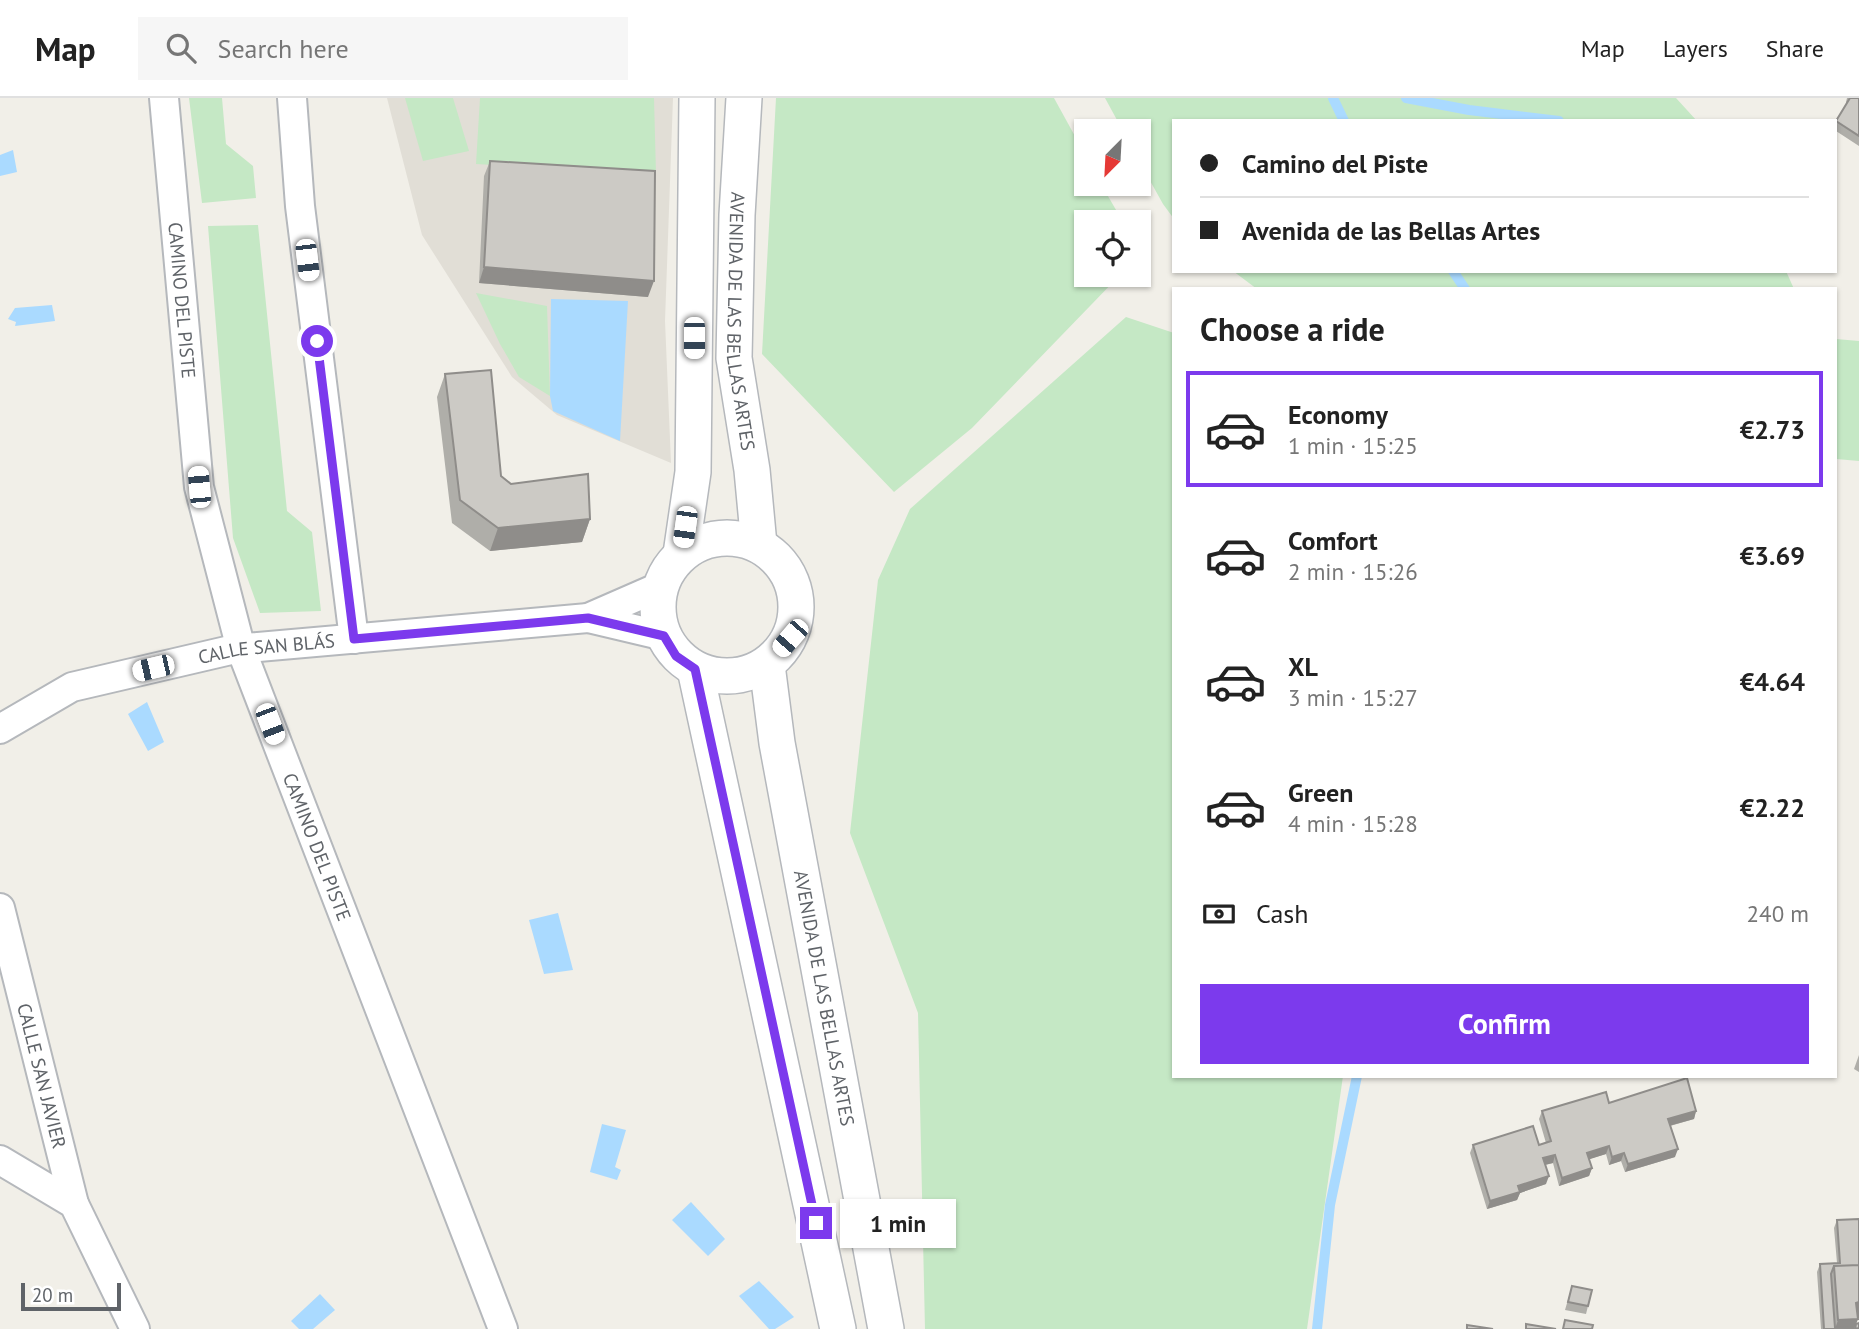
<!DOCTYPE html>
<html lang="en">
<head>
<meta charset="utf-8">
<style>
  :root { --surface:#fff; --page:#f6f6f6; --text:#222; --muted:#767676; --line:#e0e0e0; --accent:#7c3aed }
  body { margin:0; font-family:"PT Sans",sans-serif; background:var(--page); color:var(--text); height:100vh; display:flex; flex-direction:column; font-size:26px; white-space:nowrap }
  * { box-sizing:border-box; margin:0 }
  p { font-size:23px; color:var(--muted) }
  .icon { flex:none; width:38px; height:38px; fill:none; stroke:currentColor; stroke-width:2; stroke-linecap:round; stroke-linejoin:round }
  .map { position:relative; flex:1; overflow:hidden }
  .panel { position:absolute; left:1172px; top:189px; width:665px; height:791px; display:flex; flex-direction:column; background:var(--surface); border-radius:0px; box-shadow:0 2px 5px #0004 }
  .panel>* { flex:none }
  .hud { position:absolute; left:1172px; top:21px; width:665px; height:154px; border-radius:0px; box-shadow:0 2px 5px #0004; display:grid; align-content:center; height:154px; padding:0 28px; background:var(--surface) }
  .needle { width:46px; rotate:204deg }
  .buttons { position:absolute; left:1074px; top:21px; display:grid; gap:14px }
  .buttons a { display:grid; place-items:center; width:77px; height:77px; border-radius:0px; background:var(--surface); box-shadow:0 2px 5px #0004; font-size:35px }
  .scale { position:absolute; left:21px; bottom:18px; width:100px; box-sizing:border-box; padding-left:7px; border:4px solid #5f6368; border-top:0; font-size:19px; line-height:24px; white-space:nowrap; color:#5f6368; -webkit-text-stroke:5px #fff; paint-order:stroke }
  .end { position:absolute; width:32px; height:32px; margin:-16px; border:9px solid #7c3aed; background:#fff; box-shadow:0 0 0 4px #fff }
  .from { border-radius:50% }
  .bubble { position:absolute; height:49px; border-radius:0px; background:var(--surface); box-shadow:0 2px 5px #0004; font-size:23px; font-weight:600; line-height:49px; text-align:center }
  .car { position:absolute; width:21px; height:42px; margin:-21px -10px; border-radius:9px; box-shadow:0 0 5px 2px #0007; background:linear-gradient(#fff 24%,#345 0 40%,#fff 0 76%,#345 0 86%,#fff 0) }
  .hud b { display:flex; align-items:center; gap:24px; height:66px; font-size:26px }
  .hud b+b { border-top:2px solid var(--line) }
  .hud i { width:18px; height:18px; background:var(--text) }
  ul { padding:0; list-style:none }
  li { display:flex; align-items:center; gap:21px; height:116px; margin:0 14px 10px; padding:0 14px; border:4px solid transparent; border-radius:0px }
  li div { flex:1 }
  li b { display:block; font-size:26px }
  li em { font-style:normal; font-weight:600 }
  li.on { border-color:var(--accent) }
  li>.icon { width:63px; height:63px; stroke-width:1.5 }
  h2 { padding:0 28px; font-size:32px; line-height:84px }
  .pay { display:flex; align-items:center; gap:18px; height:77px; padding:0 28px; font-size:26px }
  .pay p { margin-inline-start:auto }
  .button { display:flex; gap:14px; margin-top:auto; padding:14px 28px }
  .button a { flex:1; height:80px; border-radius:0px; background:var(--accent); color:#fff; font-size:28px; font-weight:600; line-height:80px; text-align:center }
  header { display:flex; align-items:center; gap:42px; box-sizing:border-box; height:98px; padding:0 35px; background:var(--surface); border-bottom:2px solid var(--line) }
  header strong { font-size:33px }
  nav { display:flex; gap:38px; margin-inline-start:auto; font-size:24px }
  .search { width:490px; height:63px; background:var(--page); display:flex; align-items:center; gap:18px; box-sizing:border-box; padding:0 24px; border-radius:0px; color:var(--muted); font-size:26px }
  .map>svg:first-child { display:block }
</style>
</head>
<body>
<header>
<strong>Map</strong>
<div class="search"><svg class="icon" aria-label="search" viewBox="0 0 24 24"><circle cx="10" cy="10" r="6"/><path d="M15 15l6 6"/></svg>Search here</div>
<nav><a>Map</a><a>Layers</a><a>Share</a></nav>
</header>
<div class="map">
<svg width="1859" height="1231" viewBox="0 0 1859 1231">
  <rect width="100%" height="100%" fill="#f1efe8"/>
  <!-- education -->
  <path fill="#e1ded6" d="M 387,0 L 673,0 L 665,223 L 671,365 L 557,317 L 512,279 L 422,137 Z"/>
  <!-- green -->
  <path fill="#c5e8c5" d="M 189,0 L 222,0 L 226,46 L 253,68 L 256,100 L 202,105 Z
    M 405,0 L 453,0 L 469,53 L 423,63 Z
    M 480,0 L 654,0 L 656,76 L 476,66 Z
    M 776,0 L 1054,0 L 1087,60 L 1087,86 L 1101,86 L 1123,124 L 1087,124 L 1087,177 L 1120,177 L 972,330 L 894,394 L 762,256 Z
    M 1105,0 L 1676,0 L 1697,23 L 1174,23 L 1174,121 L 1163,106 L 1139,63 L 1139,33 L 1123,33 Z
    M 258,127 L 287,413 L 312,434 L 321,513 L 260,515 L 233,440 L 208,128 Z
    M 1233,173 L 1786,173 L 1794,191 L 1257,191 Z
    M 476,195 L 547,208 L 550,298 L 519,279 L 500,246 Z
    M 1126,219 L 1174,235 L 1174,978 L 1343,978 L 1307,1231 L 925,1231 L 918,915 L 850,735 L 878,482 L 910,411 Z
    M 1836,241 L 1859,243 L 1859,363 L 1836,361 Z"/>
  <!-- water -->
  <path fill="#aadaff" d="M 13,52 L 17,74 L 0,78 L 0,57 Z
    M 551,201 L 628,203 L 620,343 L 553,313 L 550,298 Z
    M 52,207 L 55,223 L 15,228 L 16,224 L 8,221 L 15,210 Z
    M 147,604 L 164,644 L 148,653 L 128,616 Z
    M 558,815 L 573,872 L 544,876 L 529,822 Z
    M 602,1026 L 626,1032 L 615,1069 L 621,1072 L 617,1082 L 590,1074 Z
    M 691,1104 L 725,1141 L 708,1158 L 672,1122 Z
    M 759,1183 L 794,1219 L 775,1231 L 769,1231 L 739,1198 Z
    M 320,1196 L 335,1212 L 313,1231 L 299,1231 L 291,1223 Z"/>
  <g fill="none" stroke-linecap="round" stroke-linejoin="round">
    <!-- stream -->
    <path stroke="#aadaff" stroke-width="10" d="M 1333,0 L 1344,23
      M 1406,0 L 1469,12 L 1559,23
      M 1453,173 L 1465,191
      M 1317,1231 L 1330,1107 L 1357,978"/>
    <defs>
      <g id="minor">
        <path id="s1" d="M 164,0 L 199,389 L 241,551 L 503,1231"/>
        <path d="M 292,0 L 300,108 L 354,541"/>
        <path d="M 588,520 L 664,538"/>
        <path id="s2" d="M 0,631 L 72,589 L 235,551 L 588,520 L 659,489"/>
        <path id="s3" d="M 0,810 L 74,1106"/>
        <path d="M 0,1062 L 74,1106 L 135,1231"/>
      </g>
      <g id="tertiary">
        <path id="s4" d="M 744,0 L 737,117 L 734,260 L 752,372 L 759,447"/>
        <circle cx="727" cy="509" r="69"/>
        <path d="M 681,456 L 693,374 L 697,0"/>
        <path id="s5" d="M 767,567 L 777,645 L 886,1231"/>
        <path d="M 695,571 L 838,1231"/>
      </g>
    </defs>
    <!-- minor casing -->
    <use href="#minor" stroke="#b5b8bc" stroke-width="32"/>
    <!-- tertiary casing -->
    <use href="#tertiary" stroke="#b5b8bc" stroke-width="38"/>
    <!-- minor -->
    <use href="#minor" stroke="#fff" stroke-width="28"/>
    <!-- tertiary -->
    <use href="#tertiary" stroke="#fff" stroke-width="35"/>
  </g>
  <!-- wall -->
  <path fill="#afaea9" d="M 1847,0 L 1859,0 L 1859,48 L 1836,33 L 1836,23 L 1846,6 L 1846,4 Z
    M 490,63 L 648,199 L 479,185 L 484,78 Z
    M 445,276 L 501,378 L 511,386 L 590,421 L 582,444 L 490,453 L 452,425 L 437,299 Z
    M 1859,957 L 1859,974 L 1854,971 Z
    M 1609,1005 L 1696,1013 L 1694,1021 L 1670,1028 L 1675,1059 L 1625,1074 L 1621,1063 L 1609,1067 L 1606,1056 L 1589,1061 L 1592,1070 L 1589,1078 L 1559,1088 L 1553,1065 L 1545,1067 L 1546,1086 L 1520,1095 L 1517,1102 L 1487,1111 L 1470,1055 L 1473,1047 L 1539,1047 L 1546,1045 L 1539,1021 L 1542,1013 Z
    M 1859,1121 L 1859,1220 L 1858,1220 L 1856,1226 L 1859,1231 L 1821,1231 L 1817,1174 L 1820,1166 L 1837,1165 L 1834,1130 L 1837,1122 Z
    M 1572,1188 L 1588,1208 L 1586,1216 L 1565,1212 Z"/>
  <!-- shaded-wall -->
  <path fill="#8f8d8a" d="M 484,169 L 654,183 L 648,199 L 479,185 Z
    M 590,421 L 582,444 L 490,453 L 498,430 Z
    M 1696,1013 L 1694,1021 L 1665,1029 L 1668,1021 Z
    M 1609,1048 L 1606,1056 L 1584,1063 L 1587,1055 Z
    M 1678,1051 L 1675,1059 L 1625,1074 L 1628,1066 Z
    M 1624,1055 L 1621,1063 L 1609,1067 L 1612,1059 Z
    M 1555,1057 L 1553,1065 L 1540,1068 L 1543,1060 Z
    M 1592,1070 L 1589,1078 L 1559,1088 L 1562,1080 Z
    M 1549,1078 L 1546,1086 L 1520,1095 L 1517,1102 L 1487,1111 L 1490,1103 L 1518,1088 Z
    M 1859,1204 L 1859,1220 L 1851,1220 L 1856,1205 Z
    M 1858,1221 L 1854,1231 L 1835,1231 L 1838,1222 Z"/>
  <!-- building -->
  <path fill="#cccac5" stroke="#8f8d8a" stroke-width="2" d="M 1850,0 L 1859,0 L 1859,38 L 1836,23 Z
    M 490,63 L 655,73 L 654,183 L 484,169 Z
    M 491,272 L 501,378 L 511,386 L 588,376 L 590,421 L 498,430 L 460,402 L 445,276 Z
    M 1687,980 L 1696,1013 L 1668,1021 L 1678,1051 L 1628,1066 L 1624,1055 L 1612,1059 L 1609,1048 L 1587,1055 L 1592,1070 L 1562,1080 L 1555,1057 L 1543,1060 L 1549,1078 L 1518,1088 L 1520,1094 L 1490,1103 L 1473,1047 L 1533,1028 L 1539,1047 L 1551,1043 L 1542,1013 L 1606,994 L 1609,1005 Z
    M 1859,1121 L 1859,1167 L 1834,1168 L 1831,1176 L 1835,1230 L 1853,1229 L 1853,1231 L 1824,1231 L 1820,1166 L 1840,1165 L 1837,1122 Z
    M 1859,1167 L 1859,1204 L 1856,1205 L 1858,1221 L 1838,1222 L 1834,1168 Z
    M 1572,1188 L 1592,1192 L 1588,1208 L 1568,1204 Z
    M 1565,1222 L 1593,1227 L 1592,1231 L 1563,1231 Z
    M 1859,1225 L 1859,1230 L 1855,1231 L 1856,1226 Z
    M 1526,1226 L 1556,1231 L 1526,1231 Z
    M 1467,1227 L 1493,1231 L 1467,1231 Z"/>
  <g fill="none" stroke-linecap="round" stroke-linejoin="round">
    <!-- route -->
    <path stroke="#7c3aed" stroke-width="9" d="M 317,243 L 354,541 L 588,520 L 664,538 L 676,558 L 695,571 L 816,1125"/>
  </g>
  <g text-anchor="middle" stroke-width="5" stroke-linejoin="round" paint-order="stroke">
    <!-- street labels -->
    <g font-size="19" fill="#5f6368" stroke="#fff">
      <text dy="7" stroke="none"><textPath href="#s1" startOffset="203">CAMINO DEL PISTE</textPath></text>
      <text dy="7" stroke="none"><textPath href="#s4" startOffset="224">AVENIDA DE LAS BELLAS ARTES</textPath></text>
      <text dy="7" stroke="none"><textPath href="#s2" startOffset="282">CALLE SAN BLÁS</textPath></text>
      <text dy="7" stroke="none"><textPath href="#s1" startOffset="770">CAMINO DEL PISTE</textPath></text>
      <text dy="7" stroke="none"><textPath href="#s5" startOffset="338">AVENIDA DE LAS BELLAS ARTES</textPath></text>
      <text dy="7" stroke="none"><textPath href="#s3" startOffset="173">CALLE SAN JAVIER</textPath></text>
    </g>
  </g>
</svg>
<div class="buttons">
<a><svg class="needle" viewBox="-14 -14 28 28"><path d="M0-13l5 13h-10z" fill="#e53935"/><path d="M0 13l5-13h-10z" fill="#767676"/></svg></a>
<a><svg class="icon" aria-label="locate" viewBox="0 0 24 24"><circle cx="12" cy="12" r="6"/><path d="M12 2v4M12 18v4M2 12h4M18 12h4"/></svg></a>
</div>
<div class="scale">20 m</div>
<i class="end from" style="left:317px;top:243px"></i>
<i class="end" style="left:816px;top:1125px"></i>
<div class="bubble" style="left:840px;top:1101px;width:116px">1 min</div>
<i class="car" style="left:307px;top:162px;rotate:173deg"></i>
<i class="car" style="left:694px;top:240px;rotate:180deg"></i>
<i class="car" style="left:199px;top:389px;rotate:355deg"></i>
<i class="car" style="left:685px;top:429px;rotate:188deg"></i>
<i class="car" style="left:790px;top:540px;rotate:221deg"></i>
<i class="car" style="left:153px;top:570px;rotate:257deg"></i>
<i class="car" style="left:270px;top:626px;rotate:159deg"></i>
<div class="hud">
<b><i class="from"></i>Camino del Piste</b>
<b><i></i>Avenida de las Bellas Artes</b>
</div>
<section class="panel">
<h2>Choose a ride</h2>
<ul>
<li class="on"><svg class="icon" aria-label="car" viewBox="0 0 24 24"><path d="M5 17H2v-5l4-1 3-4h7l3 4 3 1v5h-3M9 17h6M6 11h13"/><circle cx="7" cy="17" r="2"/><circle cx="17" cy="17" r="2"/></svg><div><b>Economy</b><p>1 min · 15:25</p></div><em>€2.73</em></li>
<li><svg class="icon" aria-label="car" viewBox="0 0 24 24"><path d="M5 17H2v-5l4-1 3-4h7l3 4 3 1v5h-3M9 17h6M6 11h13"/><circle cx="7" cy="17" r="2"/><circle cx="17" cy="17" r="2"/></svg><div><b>Comfort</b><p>2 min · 15:26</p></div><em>€3.69</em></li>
<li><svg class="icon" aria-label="car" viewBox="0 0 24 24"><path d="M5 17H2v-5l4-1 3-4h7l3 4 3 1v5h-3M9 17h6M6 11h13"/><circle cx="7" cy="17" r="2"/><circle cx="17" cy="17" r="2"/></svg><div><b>XL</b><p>3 min · 15:27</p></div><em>€4.64</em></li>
<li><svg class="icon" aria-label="car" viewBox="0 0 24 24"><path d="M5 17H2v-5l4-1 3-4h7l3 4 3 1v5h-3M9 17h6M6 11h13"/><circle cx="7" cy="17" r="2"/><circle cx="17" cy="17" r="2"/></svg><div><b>Green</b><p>4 min · 15:28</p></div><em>€2.22</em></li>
</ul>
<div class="pay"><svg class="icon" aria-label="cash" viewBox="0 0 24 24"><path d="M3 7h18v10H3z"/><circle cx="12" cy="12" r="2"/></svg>Cash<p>240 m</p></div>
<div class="button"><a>Confirm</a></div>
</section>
</div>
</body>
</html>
